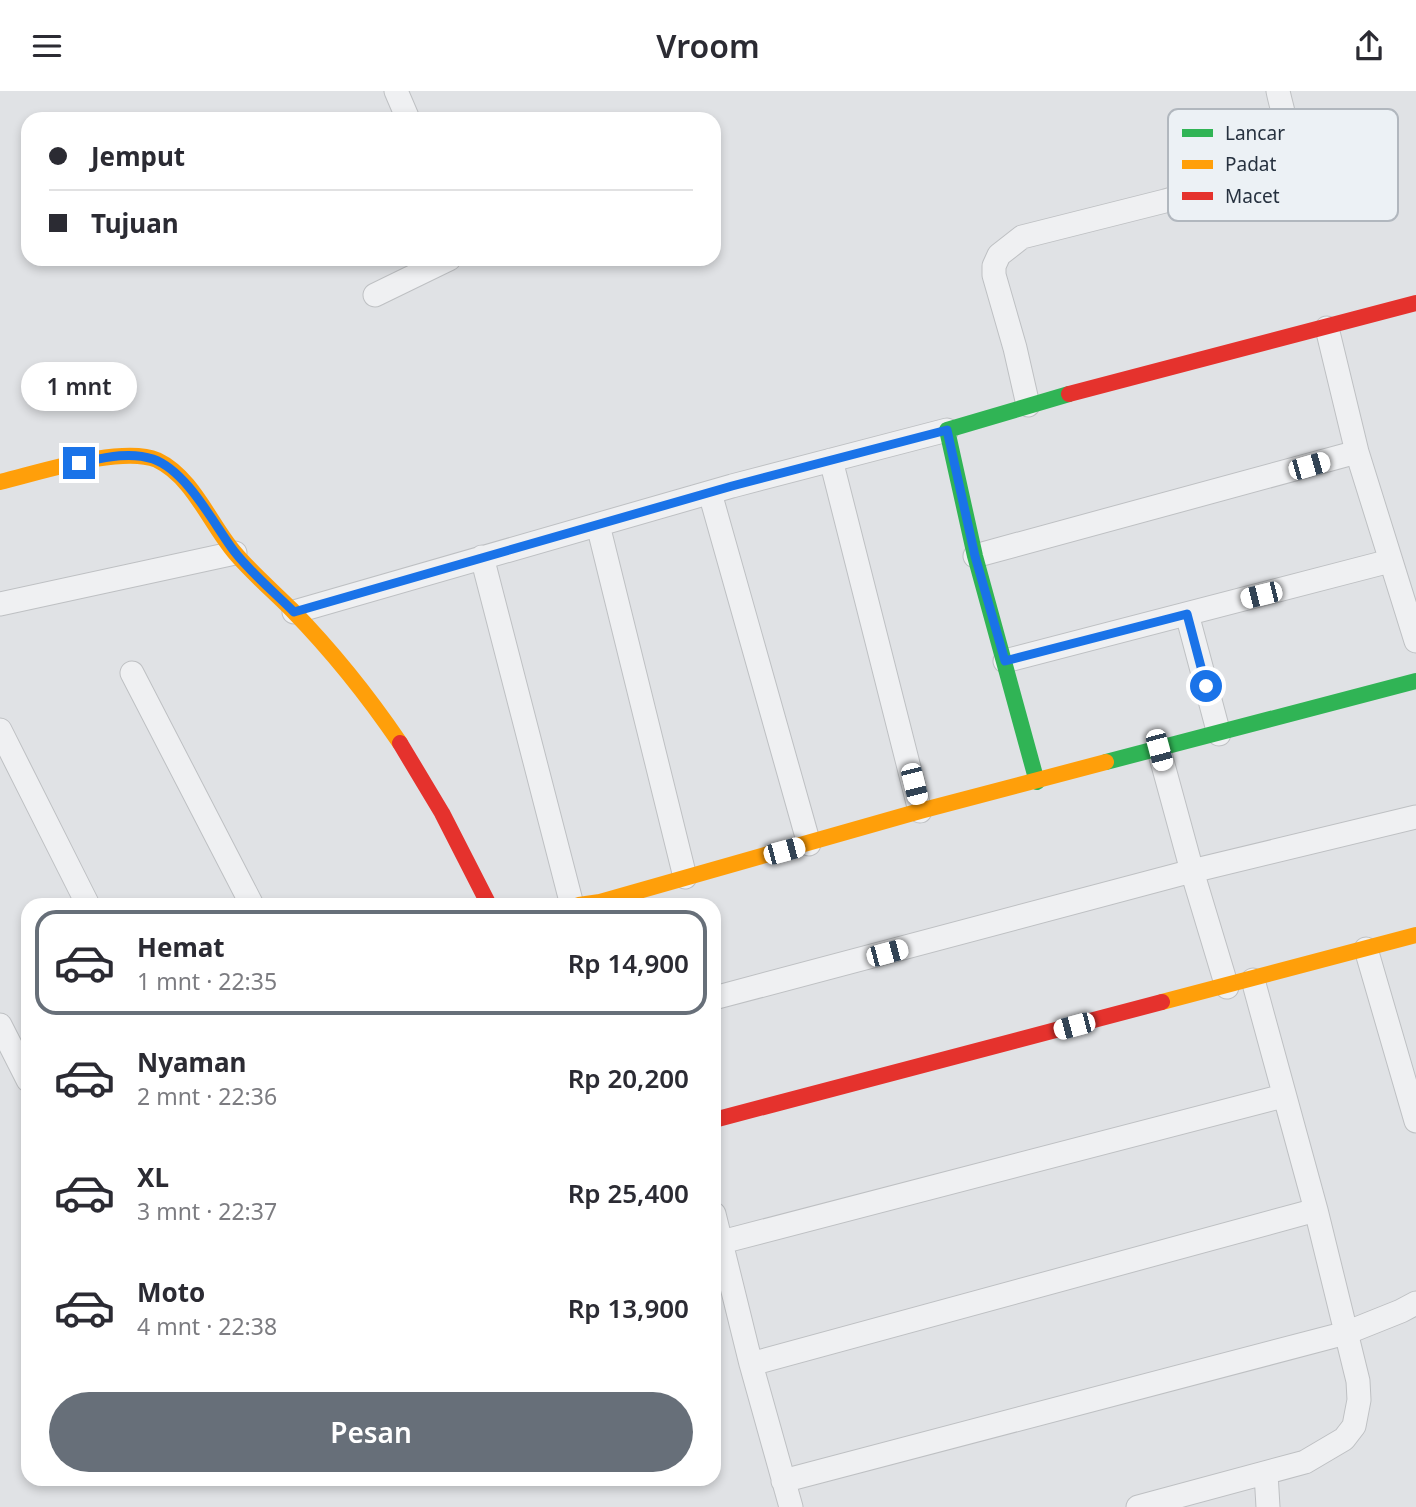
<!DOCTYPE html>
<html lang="id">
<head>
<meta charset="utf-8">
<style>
  :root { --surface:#fff; --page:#f2f2f3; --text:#2b2b33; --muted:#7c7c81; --line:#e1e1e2; --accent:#676f79 }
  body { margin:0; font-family:"Noto Sans",sans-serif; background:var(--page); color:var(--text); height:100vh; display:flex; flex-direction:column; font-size:26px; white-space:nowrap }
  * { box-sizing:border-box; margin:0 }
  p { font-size:23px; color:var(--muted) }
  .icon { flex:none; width:38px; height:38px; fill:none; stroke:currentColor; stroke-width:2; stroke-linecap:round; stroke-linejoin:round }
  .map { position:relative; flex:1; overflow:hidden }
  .details { position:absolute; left:21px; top:807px; width:700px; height:588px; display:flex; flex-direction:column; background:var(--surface); border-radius:21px; box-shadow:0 4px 10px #0003 }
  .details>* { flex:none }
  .hud { position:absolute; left:21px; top:21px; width:700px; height:154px; border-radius:21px; box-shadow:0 4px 10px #0003; display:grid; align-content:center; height:154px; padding:0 28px; background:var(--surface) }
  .end { position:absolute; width:32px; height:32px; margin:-16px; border:9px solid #1a73e8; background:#fff; box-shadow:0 0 0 4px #fff }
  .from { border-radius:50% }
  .bubble { position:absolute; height:49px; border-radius:24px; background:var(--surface); box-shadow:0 4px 10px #0003; font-size:23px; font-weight:600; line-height:49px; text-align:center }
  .car { position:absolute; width:21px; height:42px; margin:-21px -10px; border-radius:9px; box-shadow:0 0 5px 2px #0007; background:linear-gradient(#fff 24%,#345 0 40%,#fff 0 76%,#345 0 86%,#fff 0) }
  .hud b { display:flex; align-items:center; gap:24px; height:66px; font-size:26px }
  .hud b+b { border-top:2px solid var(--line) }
  .hud i { width:18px; height:18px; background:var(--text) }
  ul { padding:12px 0 0; list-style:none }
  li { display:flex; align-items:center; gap:21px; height:105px; margin:0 14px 10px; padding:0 14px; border:4px solid transparent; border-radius:21px }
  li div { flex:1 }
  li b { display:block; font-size:26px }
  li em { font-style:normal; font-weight:600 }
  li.active { border-color:var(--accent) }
  li>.icon { width:63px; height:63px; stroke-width:1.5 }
  .cta { display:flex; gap:14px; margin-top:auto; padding:14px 28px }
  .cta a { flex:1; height:80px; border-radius:42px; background:var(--accent); color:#fff; font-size:28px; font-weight:600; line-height:80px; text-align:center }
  header { display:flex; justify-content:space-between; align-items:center; height:91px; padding:0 28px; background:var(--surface); font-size:32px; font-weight:600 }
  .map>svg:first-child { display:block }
</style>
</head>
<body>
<header><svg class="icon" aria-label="menu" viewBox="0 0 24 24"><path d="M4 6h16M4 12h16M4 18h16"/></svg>Vroom<svg class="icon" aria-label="share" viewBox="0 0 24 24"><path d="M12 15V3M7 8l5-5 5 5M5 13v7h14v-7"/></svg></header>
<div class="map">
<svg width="1416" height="1416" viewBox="0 0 1416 1416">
  <rect width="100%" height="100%" fill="#e0e2e5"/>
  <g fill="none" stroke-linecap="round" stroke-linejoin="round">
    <defs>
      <path id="street" d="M 396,0 L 408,28
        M 375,204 L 449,168
        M 1327,237 L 1357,361 L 1416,550
        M 1028,314 L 1015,257 L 994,184 L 994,175 L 999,164 L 1022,146 L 1165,110 L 1275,78 C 1299,59 1283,26 1278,0
        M 831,369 L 920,720
        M 710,402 L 809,753
        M 598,434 L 685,786
        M 975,465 L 1357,361
        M 482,466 L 572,814
        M 0,513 L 235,462
        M 294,521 L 732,395 L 947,339
        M 1187,523 L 1219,643
        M 1005,570 L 1390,470
        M 132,582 L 252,814
        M 0,639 L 88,814
        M 1159,659 L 1192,780 L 1227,896
        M 1366,858 L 1416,1030
        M 714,907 L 1192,780 L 1416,726
        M 0,934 L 28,989
        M 714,1123 L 751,1273 L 791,1416
        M 714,1153 L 1283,1005
        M 751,1273 L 1316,1119
        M 1266,1382 L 1268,1416
        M 783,1390 L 1346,1242 L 1401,1220 L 1416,1212
        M 1138,1416 L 1305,1371 L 1344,1348 L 1354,1335 L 1359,1309 L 1358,1290 L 1316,1119 L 1253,889"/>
    </defs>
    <!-- street casing -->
    <use href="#street" stroke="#bec0c3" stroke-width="25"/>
    <!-- street -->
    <use href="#street" stroke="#eff0f2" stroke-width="23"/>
    <!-- fast -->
    <path stroke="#30b455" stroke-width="16" d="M 1106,671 L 1416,590
      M 1037,691 L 975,465 L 947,339 L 1069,303"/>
    <!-- slow -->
    <path stroke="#ff9f0a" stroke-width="16" d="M 0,391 C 38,382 122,354 157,369 C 193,386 210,433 235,462 C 252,482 273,500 292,519 C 331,559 368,605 400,652
      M 579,814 L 600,811 L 920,720 L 1106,671
      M 1162,911 L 1416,844"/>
    <!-- jam -->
    <path stroke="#e5322d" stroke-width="16" d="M 1069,303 L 1416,212
      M 400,652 L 442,722 L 489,814
      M 714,1029 L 1162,911"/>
  </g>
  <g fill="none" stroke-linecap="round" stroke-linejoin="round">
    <!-- route -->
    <path stroke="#1a73e8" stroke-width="9" d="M 79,372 C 103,367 129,360 153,368 C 187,380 213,432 234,460 C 251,482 274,501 294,521 L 732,395 L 947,339 L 975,465 L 1005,570 L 1187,523 L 1206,595"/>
  </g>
  <!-- legend -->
  <rect x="1168" y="18" width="230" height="112" rx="10" fill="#ecf1f5" stroke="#b1b7be" stroke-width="2"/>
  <rect x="1182" y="38" width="31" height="8" fill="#30b455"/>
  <rect x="1182" y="69" width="31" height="9" fill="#ff9f0a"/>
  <rect x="1182" y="101" width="31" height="8" fill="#e5322d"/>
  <g font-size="19" fill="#26313f">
    <text x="1225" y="49">Lancar</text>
    <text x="1225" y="80">Padat</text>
    <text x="1225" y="112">Macet</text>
  </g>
</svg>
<i class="end from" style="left:1206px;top:595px"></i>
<i class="end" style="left:79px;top:372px"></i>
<div class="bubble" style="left:21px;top:271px;width:116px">1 mnt</div>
<i class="car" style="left:1309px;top:375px;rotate:74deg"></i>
<i class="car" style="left:1261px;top:504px;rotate:256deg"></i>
<i class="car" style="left:1159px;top:659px;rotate:165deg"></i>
<i class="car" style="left:914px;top:693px;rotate:166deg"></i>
<i class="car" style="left:784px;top:760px;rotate:75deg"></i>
<i class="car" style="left:887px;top:862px;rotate:75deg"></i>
<i class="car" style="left:1074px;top:935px;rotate:255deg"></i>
<div class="hud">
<b><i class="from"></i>Jemput</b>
<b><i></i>Tujuan</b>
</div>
<section class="details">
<ul>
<li class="active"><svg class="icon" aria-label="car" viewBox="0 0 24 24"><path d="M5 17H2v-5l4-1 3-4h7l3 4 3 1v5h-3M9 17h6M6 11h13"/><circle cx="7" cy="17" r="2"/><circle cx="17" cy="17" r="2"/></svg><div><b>Hemat</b><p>1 mnt · 22:35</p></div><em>Rp 14,900</em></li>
<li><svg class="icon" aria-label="car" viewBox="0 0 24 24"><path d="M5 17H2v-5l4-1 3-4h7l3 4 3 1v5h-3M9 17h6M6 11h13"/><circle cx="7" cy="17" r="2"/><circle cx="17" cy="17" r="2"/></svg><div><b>Nyaman</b><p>2 mnt · 22:36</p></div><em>Rp 20,200</em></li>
<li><svg class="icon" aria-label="car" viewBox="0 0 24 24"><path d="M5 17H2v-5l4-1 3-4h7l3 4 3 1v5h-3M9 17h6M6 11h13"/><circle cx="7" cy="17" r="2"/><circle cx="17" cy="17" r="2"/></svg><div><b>XL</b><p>3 mnt · 22:37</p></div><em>Rp 25,400</em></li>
<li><svg class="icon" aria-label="car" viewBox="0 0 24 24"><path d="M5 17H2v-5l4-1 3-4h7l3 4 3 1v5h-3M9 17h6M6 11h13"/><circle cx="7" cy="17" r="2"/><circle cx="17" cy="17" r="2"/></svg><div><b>Moto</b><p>4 mnt · 22:38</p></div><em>Rp 13,900</em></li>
</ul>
<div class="cta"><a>Pesan</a></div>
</section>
</div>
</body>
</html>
